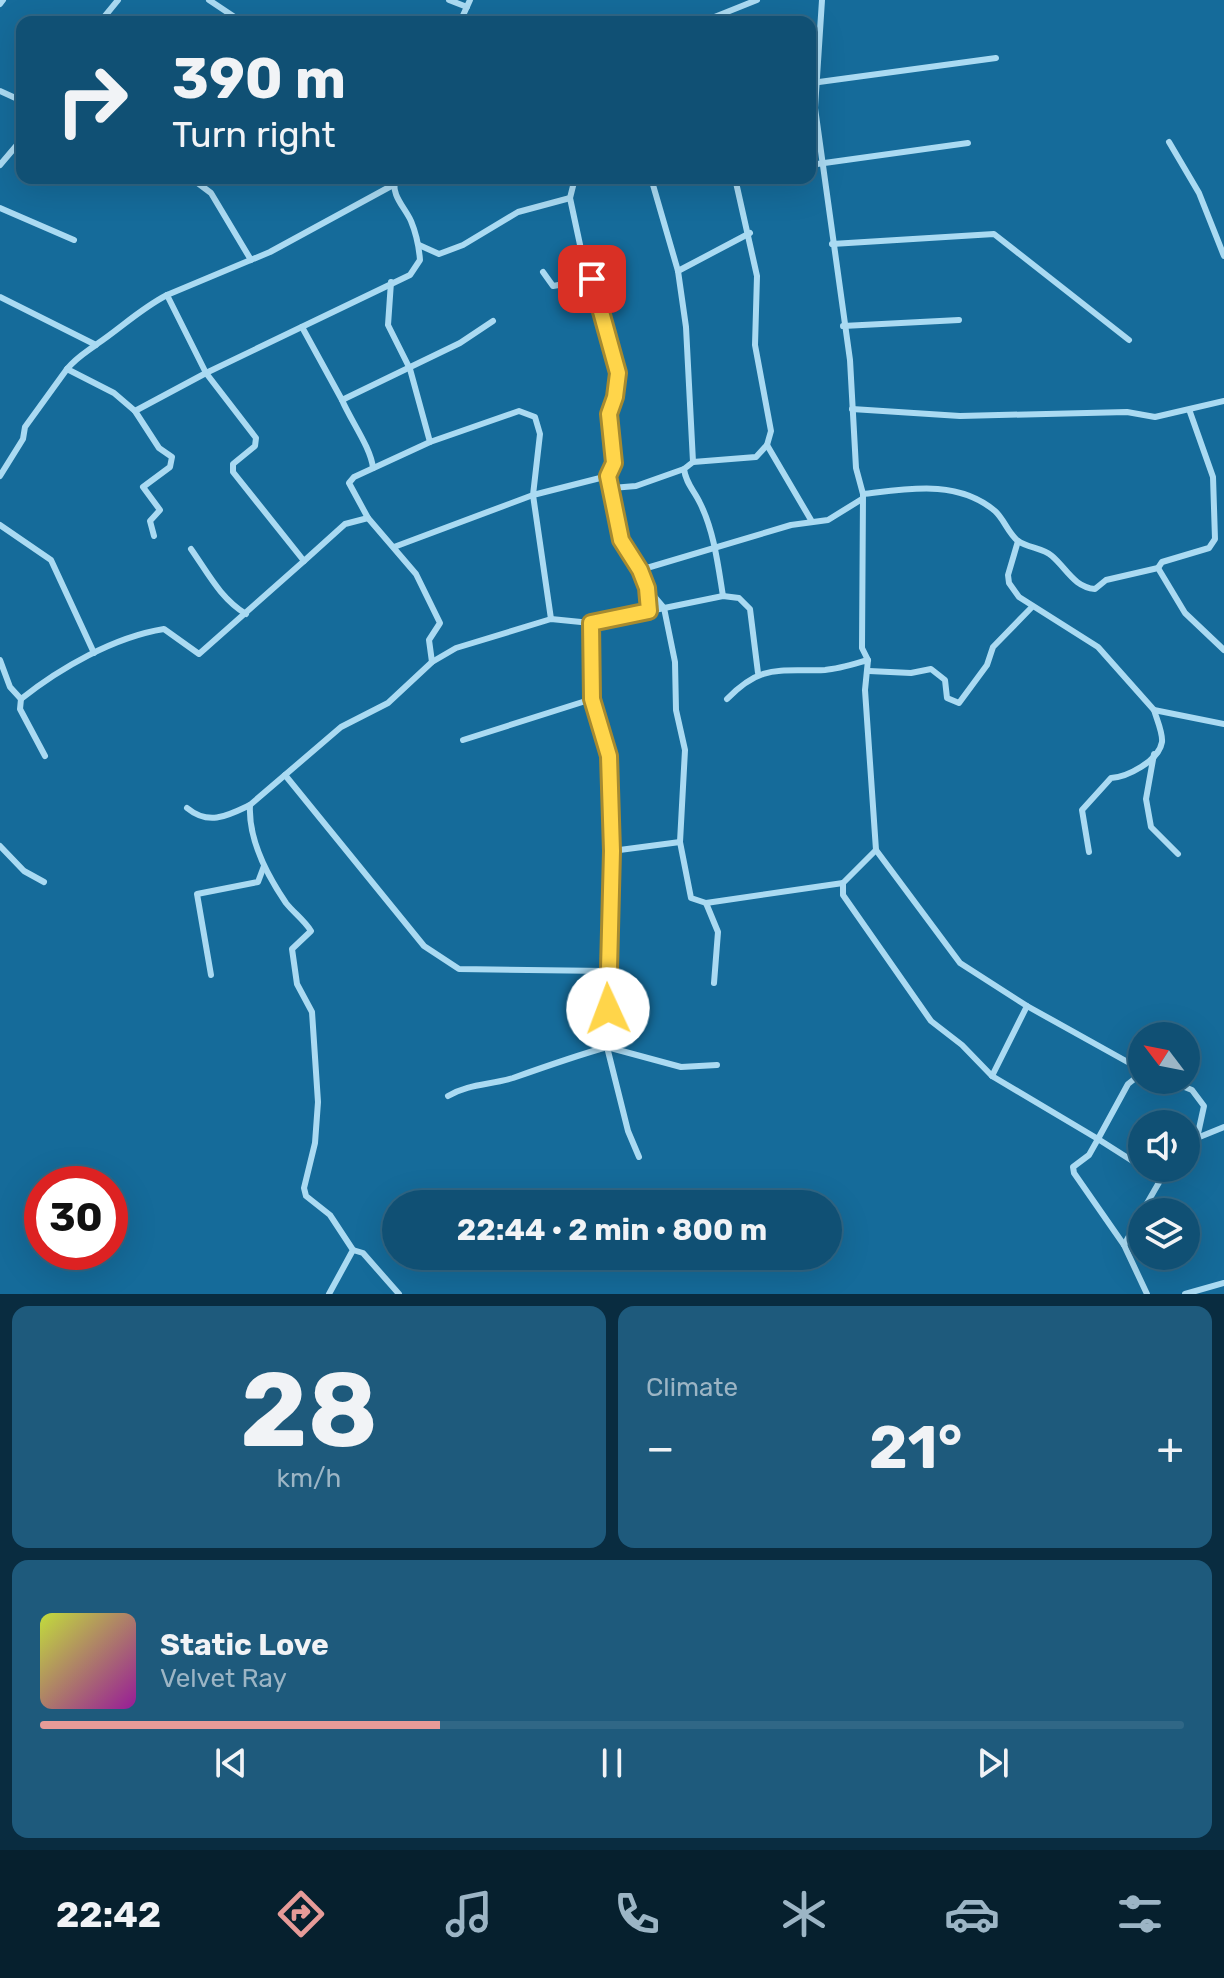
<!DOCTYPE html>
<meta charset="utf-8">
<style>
body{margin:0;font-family:Rubik,sans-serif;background:#1e5a7c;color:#f1f3f6;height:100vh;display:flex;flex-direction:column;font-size:30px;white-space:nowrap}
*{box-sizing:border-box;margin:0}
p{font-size:26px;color:#9cb5c5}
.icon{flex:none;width:44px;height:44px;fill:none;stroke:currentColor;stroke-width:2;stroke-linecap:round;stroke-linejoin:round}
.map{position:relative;height:1294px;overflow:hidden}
.panel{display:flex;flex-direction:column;gap:12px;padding:12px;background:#092c40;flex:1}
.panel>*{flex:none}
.hud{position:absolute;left:16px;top:16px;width:800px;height:168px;border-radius:16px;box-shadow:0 8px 32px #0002,0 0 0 2px #306786;background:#105074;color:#f1f3f6;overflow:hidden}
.needle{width:52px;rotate:302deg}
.buttons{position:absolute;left:1128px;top:1022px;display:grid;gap:16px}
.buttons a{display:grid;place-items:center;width:72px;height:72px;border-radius:50%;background:#105074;box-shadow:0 8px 32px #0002,0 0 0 2px #306786;font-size:40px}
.speed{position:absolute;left:24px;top:1166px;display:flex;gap:16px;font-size:40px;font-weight:700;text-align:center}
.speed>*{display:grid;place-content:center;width:104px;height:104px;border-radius:50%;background:#105074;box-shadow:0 8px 32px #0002,0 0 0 2px #306786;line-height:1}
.speed .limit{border:12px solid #d22;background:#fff;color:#111}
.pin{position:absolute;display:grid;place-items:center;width:68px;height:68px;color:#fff;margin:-34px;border-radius:16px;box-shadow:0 4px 12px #0006}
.me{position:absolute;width:88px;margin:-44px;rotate:358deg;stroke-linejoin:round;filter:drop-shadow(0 0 6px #0008)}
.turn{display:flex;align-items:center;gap:28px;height:168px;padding:0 24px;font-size:36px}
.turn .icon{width:104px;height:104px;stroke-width:2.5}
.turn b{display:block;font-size:56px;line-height:68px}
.big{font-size:60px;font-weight:700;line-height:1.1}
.panel .widget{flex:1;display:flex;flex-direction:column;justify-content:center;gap:12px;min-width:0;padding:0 28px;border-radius:16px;background:#1e5a7c}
.panel .dial{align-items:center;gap:0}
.dial b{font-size:104px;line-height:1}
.song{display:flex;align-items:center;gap:24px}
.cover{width:96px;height:96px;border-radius:12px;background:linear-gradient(135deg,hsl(70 70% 55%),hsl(300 70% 35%))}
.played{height:8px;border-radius:4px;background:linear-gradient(90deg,#e69b98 35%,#306786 35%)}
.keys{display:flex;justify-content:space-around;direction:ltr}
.heat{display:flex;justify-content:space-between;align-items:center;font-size:44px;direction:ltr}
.panel .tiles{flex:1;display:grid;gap:12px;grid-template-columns:1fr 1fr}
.widget:last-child{grid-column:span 2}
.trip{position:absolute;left:382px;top:1190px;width:460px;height:80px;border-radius:40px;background:#105074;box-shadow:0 8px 32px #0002,0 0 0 2px #306786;font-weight:700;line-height:80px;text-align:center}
.menu{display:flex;height:128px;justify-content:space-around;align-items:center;background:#06202e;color:#9cb5c5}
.menu .icon{width:56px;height:56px}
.menu .on{color:#e69b98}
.menu b{font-size:36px;color:#f1f3f6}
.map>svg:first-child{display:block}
</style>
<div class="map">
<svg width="1224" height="1294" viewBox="0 0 1224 1294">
<rect width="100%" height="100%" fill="#156b9a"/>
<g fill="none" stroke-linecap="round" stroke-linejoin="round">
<g stroke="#aadaf2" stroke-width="6">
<path d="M209,0L242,22"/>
<path d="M449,0L467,7"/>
<path d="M822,0L815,108L850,360L856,468L863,494L862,648L868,660"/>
<path d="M0,4L3,0"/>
<path d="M100,22L118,0"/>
<path d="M460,22L470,0"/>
<path d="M702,22L757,0"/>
<path d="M819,82L996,58"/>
<path d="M0,91L22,101"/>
<path d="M1169,142L1199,193L1224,256"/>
<path d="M0,165L22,139"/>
<path d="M810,165L968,143"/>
<path d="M191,178L211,193L251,260"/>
<path d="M575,178L570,198L582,254L618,373L615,397L609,414L614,463L608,476L621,540L640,570"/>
<path d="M651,178L678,271L686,327L693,462L684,469C686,484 694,490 700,503C714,531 718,565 723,596"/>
<path d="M736,181L750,178"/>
<path d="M0,208L74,240"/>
<path d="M832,244L994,234L1129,340"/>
<path d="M419,245L439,254L463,245L518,212L570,198"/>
<path d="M678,271L750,233"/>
<path d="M543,272L553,286L592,279"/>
<path d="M391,282L388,325L410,369L430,442L519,411L535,417L540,434L533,495L394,547"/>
<path d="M167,295C140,309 121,328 97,344C85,353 77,357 67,369L114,393L135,411L206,373L410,275L420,260C419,247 416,233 411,221C404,206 391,196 395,178"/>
<path d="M0,297L96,345"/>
<path d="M843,326L959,320"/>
<path d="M302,327L342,400"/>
<path d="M852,409L960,416L1127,412L1155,417L1224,401"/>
<path d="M135,411L159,448L172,457L170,467L143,487L160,510L150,521L154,536"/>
<path d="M430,442L354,477L349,483L368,518L416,574L440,623L429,640L432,662"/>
<path d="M767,445L811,520"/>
<path d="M693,462L756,457L767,445L771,431L755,345L757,276L735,178"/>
<path d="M373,468C371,448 351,421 342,400L460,343L493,321"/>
<path d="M0,476L23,439L25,427L67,369"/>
<path d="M612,488L636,486L684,469"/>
<path d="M863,494C907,489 957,479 995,511C1004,519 1008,533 1018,541C1028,548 1043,548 1052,556C1067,569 1074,587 1095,589L1106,580L1158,568L1185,613L1224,650"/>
<path d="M368,518L345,524L304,561L233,472V464L255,446L256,438L206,373L167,295L270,252L406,178"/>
<path d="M0,525L51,560L94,653"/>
<path d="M1018,541L1008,575L1009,583L1019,597L1098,647L1154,710L1224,724"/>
<path d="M191,549C208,573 220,598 246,614"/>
<path d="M1158,568L1162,562L1209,548L1215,539L1213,477L1190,412"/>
<path d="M647,588L649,611"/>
<path d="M551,619L533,495L608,476"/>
<path d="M0,660L10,687L21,699"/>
<path d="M869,671L911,673L931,669L945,680L947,698L959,703L987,665L993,647L1032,607"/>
<path d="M592,699L591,623L723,596L739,598L750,609L758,673"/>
<path d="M727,699C762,663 779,672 825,670C839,669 854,664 868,660L865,690L876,850L843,883V895L931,1021L962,1045L992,1076L1098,1139L1089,1155L1073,1167L1074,1173L1124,1245L1147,1294"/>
<path d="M1154,754L1146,799L1151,827L1178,854"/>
<path d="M45,756L20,709L21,699C60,668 114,637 164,629L199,654L304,561"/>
<path d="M285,775L424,946L459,969L607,971"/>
<path d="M187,808C209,826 227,816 250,805"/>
<path d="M0,846L24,871L44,882"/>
<path d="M876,850L960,963L1027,1006L992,1076"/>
<path d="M612,851L680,842"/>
<path d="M1089,852L1082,810L1111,778C1127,777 1159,761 1162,742C1163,733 1157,720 1154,710"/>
<path d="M706,903L691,898L680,842L685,750L676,710L675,662L664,608L647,588L640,570L791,525L828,520L862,499"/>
<path d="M211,975L197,894L258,882L264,866"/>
<path d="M714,983L718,932L706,903L843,883"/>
<path d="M1027,1006L1142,1070"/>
<path d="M1142,1073L1128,1084L1098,1139L1142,1167"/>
<path d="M1167,1080L1192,1090L1204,1106L1197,1138L1186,1151"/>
<path d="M448,1096C468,1084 490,1085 513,1078C544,1067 575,1056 607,1047L612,851L607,786L609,756L592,699L463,740"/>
<path d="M1197,1138L1224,1127"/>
<path d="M639,1157L628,1131L607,1047L681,1067L717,1065"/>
<path d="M1144,1168L1161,1179L1171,1168"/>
<path d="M1142,1212L1161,1179"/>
<path d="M1124,1245L1142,1213"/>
<path d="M353,1250L363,1253L399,1294"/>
<path d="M329,1294L353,1250L330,1215L306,1196L304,1188L315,1143L318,1102L312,1012L297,984L292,949L311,931C304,920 294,913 286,903C267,875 248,840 250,805L341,727L388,703L432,662L456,648L551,619L591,623"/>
<path d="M1185,1294L1224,1283"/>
</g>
</g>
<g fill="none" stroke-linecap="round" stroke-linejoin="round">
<g stroke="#a68a30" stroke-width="20">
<path id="route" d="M592,279L618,373L615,397L609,414L614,463L608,476L621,540L640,570L647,588L649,611L591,623L592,699L609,756L612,851L608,1009"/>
</g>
<use href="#route" stroke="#ffd54a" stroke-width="14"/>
</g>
</svg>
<div class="buttons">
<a><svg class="needle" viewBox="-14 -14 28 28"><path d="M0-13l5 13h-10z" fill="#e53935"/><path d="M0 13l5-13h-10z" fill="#9cb5c5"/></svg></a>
<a><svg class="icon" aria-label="sound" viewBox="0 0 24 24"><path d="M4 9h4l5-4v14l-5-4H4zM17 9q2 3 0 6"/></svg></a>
<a><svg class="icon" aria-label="layers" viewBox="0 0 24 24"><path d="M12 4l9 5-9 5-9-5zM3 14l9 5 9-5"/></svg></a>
</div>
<div class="speed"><div class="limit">30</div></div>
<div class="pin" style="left:592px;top:279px;background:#d93025"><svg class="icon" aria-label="arrive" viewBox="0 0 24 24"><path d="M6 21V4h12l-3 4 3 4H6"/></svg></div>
<svg class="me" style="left:608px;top:1009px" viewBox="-20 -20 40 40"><circle r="19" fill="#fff"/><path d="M0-13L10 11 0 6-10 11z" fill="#ffd54a"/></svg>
<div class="trip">22:44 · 2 min · 800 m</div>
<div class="hud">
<div class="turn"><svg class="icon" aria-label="right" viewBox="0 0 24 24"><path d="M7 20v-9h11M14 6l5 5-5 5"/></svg><div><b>390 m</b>Turn right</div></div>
</div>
</div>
<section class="panel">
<div class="tiles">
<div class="widget dial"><b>28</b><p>km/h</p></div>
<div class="widget"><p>Climate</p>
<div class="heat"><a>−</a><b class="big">21°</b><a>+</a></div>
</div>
<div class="widget">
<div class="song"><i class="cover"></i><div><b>Static Love</b><p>Velvet Ray</p></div></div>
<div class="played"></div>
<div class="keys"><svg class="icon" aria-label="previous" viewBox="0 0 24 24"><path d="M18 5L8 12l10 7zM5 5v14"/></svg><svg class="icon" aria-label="pause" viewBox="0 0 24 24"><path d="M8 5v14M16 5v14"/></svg><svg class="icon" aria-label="next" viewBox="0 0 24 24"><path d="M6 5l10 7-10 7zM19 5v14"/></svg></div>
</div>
</div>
</section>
<nav class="menu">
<b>22:42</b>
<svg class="icon on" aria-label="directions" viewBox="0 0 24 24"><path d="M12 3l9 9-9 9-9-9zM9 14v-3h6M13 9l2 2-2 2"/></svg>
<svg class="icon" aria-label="music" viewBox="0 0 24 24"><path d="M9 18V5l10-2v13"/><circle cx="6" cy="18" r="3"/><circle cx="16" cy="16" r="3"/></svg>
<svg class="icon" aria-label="phone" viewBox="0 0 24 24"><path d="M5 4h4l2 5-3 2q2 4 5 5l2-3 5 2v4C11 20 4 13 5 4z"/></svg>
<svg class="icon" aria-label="climate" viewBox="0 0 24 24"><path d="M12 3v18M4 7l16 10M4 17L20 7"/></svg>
<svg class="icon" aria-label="car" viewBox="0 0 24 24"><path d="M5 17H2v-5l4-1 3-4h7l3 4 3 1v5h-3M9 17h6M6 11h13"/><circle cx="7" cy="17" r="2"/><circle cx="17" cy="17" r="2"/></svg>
<svg class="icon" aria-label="filters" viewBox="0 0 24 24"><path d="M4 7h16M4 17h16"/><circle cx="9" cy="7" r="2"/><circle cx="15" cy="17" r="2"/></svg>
</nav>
